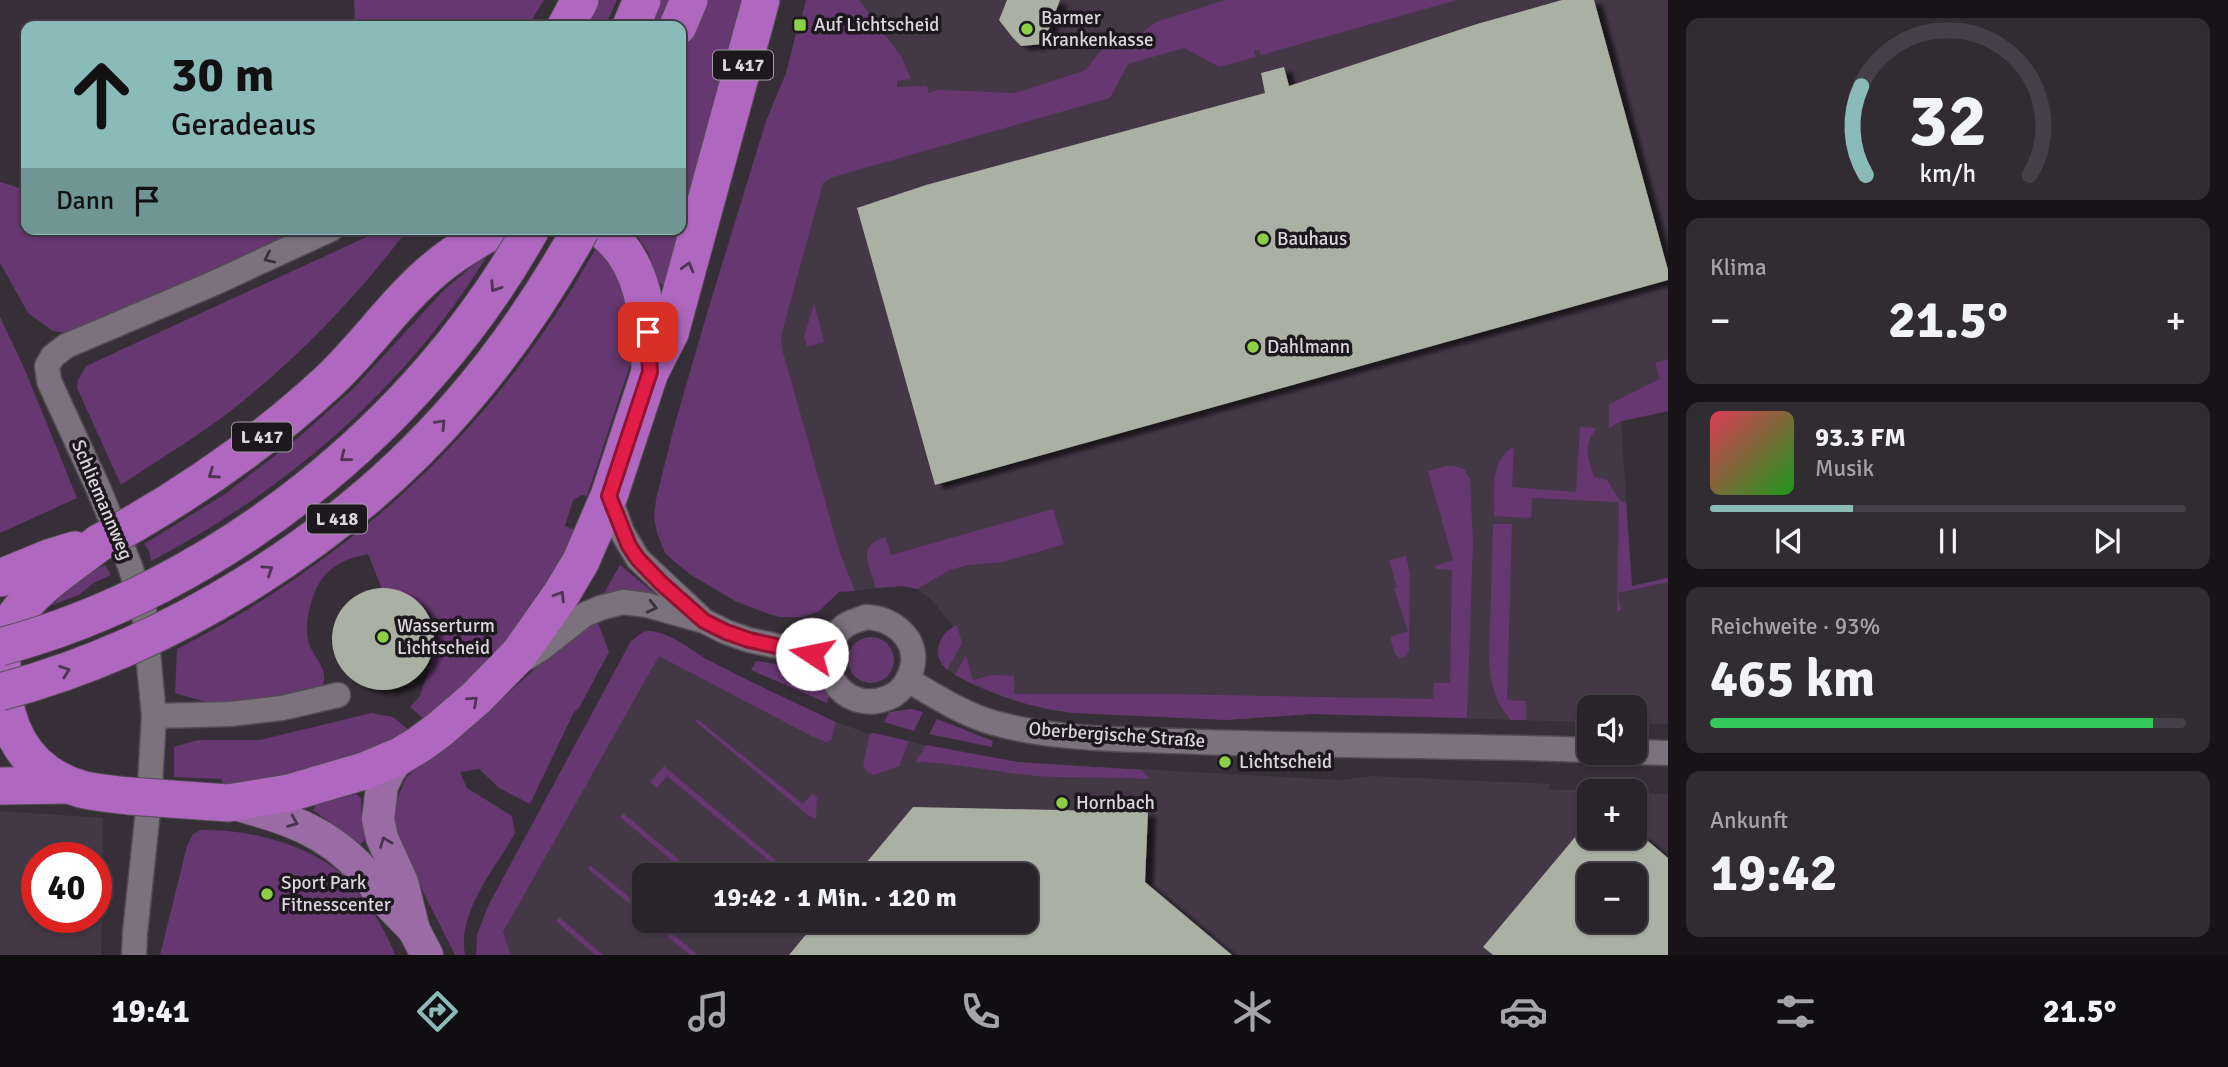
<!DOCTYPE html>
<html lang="de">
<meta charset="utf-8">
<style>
body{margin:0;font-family:Signika,sans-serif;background:#312b32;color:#f1f3f6;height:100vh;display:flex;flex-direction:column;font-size:26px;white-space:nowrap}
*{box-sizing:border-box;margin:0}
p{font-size:23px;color:#a5a4a8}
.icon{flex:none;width:38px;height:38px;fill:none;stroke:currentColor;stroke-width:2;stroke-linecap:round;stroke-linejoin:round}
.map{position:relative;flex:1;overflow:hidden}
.drawer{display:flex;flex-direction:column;gap:18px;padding:18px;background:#171317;width:560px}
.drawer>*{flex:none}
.banner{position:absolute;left:21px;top:21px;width:665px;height:214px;border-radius:14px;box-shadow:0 2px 5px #0004,0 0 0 2px #454047;background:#8bbbb9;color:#111;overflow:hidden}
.fabs{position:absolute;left:1577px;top:695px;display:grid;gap:14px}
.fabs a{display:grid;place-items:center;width:70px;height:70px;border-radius:14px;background:#29232a;box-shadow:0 2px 5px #0004,0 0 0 2px #454047;font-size:35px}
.speed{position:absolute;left:21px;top:842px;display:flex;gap:14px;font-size:35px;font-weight:700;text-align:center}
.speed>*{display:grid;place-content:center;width:91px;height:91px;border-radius:50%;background:#29232a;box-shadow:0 2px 5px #0004,0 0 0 2px #454047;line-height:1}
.speed .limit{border:10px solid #d22;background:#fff;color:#111}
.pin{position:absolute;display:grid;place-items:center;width:60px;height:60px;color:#fff;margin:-30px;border-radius:14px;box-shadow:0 4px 10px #0006}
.me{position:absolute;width:77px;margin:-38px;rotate:281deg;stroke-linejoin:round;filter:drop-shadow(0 0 5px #0008)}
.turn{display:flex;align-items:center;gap:24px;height:147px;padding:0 35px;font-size:32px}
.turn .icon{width:91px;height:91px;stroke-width:2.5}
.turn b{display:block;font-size:49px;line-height:60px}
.then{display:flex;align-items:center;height:66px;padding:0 35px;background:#0003;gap:14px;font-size:26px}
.big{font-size:52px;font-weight:700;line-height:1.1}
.drawer .widget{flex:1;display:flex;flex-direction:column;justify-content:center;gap:10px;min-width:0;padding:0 24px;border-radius:14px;background:#312b32}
.drawer .dial{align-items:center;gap:0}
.dial svg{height:182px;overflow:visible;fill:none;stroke:#454047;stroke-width:7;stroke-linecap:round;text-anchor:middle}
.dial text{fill:#f1f3f6;stroke:none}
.song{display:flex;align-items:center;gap:21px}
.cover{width:84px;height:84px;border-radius:10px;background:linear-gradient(135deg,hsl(350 70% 55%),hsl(120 70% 35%))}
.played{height:7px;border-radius:4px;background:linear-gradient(90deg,#8bbbb9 30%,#454047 30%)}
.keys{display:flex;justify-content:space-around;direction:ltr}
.heat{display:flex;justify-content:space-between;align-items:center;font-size:38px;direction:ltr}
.charge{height:10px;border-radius:5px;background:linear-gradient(90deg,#34c759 93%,#454047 0)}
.trip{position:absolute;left:632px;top:863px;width:406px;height:70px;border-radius:14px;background:#29232a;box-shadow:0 2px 5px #0004,0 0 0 2px #454047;font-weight:700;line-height:70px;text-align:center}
.tabs{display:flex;height:112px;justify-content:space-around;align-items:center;background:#100e11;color:#a5a4a8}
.tabs .icon{width:49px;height:49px}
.tabs .selected{color:#8bbbb9}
.tabs b{font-size:32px;color:#f1f3f6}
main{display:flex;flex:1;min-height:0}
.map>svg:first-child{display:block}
</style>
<main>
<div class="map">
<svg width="1668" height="955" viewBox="0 0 1668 955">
<defs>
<filter id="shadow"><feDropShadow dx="8" dy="4.5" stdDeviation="2" flood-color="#0009"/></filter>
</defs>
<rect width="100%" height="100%" fill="#372f38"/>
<g fill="#443846" fill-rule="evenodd">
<path d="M817,0H1668V411L1621,422L1632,586L1668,578V724H1635L1634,707H1589V722L1311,714L1226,720L1050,710L1015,701L975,686L955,675L941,664L937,655L940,642L953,626L930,598L917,589L902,586L839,592L819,611L803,617L792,618L766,613L735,601L742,579Z"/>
<path d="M659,655L811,736L832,739L836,722L869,734L873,733L909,741L942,750L1003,761L1041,764L1341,780L1372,776L1549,784V789L1593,791H1589V836H1634L1635,793L1668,794V955H496L503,932L518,904ZM644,875H1026V920H644ZM1589,875H1634V920H1589Z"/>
<path d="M0,811L103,818L101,955H0ZM37,858H96V917H37Z"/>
</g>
<g fill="#663770">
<path d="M354,0H544L528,26H355Z"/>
<path d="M596,0H617L605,26H582Z"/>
<path d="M659,0H672L661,26H647Z"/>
<path d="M704,0H745L666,285H662L659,282L648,252L632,229H681V55Z"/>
<path d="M806,0H859L901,56L911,79L897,81V87L926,86L928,88V93L938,90L1015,93L1086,70L1113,34L1133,36L1143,32L1156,22L1225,0H1457L1261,55L1259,50L1254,51L1256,57L1219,67L1184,48L1128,64L1110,98L833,177L823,183L781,336L782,349L839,550L855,591L839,592L819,611L803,617H780L766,613L735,601L691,575L675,562L665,553L657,533L654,518L656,499L674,427L708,310L766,121L786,73L796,34H802L807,17L802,15Z"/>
<path d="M0,182L20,188L26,202V229H43L52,235L64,229H305L72,334L53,331L28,313L0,263Z"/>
<path d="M384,229H408C356,298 296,360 228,413C194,439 156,461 121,485L77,388L78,380L86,366Z"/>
<path d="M596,248L613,270L623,292L631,320L632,359L587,496L582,495L573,500L565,526L577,531L569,552L508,646L425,720L410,707L420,696L433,657L414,626L389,607L368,554C332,561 317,576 309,611C307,621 306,634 309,644C315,659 332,673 320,689L246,705L206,702L175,693L177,649C357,556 497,426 596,248Z"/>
<path d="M490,251C410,384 288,490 151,561L149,550L144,544L225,494L299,437L354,388L443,291Z"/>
<path d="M814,303L824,342L807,347L804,337Z"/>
<path d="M0,317L25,370L77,498L0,533Z"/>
<path d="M1668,359V411L1621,421L1609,428V404L1660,379L1655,363Z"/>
<path d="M1580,427L1596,428C1583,448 1587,455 1594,477L1607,480L1620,501L1626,503L1632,586L1668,578V582L1618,593L1621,610L1617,611L1619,502L1532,498L1531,518L1494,516C1494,494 1490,458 1514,447L1512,487L1576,492Z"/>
<path d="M1447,466H1454L1464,469L1470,479L1473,541L1467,718L1311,714L1226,720L1072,713C1030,707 992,695 955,675L966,655L973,680L991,675L1014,676V694H1163L1433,699L1434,683H1450L1452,570L1436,569L1435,566L1453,560L1428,471Z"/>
<path d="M1053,509L1064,544L1003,562L967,565L950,570L917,589L902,586L876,588C870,566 855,546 885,537L891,555Z"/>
<path d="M1493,524H1512L1507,700L1526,701V720H1511C1495,703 1492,685 1489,663Z"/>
<path d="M1406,556L1410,573L1409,650L1406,656L1400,658L1395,654L1390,637L1408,631L1394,588L1397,587L1389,560Z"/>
<path d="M105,565L111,575L92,584L79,595L52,605L73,586L84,579L83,577Z"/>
<path d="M620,565L654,593V595H603Z"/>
<path d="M597,620L609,652L579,708L574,712L530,804L499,788L479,769L460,772L467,788L512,816L515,833C495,869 457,912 465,955H455L399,844L394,816L398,797L406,778L417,767L486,713L566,641Z"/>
<path d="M957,625L962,643L947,670C931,655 938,633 957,625Z"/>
<path d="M649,631C672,633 689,649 708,660C750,682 793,702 836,722L832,739L826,742L811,736L659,656L503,932L511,955H476L477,935L488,906L631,641L643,632Z"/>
<circle cx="871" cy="660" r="23"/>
<path d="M756,661C789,666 808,666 829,696L827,703L751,670Z"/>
<path d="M911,709L923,712L914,731L884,722L889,712Z"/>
<path d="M371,713L393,717L409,730L356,760L244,785L222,784V779L174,777V747L198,740H260Z"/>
<path d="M697,719L803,804L812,794L817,797L816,819L809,816L695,721Z"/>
<path d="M937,719L993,741L992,747L929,734Z"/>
<path d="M873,733L909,741L899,766L874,775L866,771L863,764L870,734Z"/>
<path d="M926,745L1018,762L1142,770L1149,779C1118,777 1086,778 1057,777C1010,776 964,763 916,762Z"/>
<path d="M664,766L793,875H786L667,776L657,788L650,782Z"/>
<path d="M356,794L361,798L362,823L367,839L360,844L313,810L316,805Z"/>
<path d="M623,813L697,875H689L620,817Z"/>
<path d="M201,830C251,829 308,844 347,878C364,893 387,933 395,955H160L187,846L193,834Z"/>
<path d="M590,865L644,909V916L588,869Z"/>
<path d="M559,917L603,955H595L556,921Z"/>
<path d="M649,921H657L698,955H690Z"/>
</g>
<g fill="#aab1a4" fill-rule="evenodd" filter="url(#shadow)">
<path d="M1007,0H1060L1043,44L1021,46L1013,38L999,20Z"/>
<path d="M1562,0H1594L1668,270V280L935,485L857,208L926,185L1265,93L1261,73L1284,67L1289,86L1477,24Z"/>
<circle cx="383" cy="639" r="51"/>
<path d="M913,807L1148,812L1145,882L1232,955H789L818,920H1026V875H856Z"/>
<path d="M1576,836H1642L1668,858V955H1493L1483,947ZM1589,875H1634V920H1589Z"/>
</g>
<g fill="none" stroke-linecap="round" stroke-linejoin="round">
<g stroke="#534c54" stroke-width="27">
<g id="minor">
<path d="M609,496L622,532L638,559L699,616"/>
<path d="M866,617C891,618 916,636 913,663C911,677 903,691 890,697C841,719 803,656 846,625C852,621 859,620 866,617Z"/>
<path d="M526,658L542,648L584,615L600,608L623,602L647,605L704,621L726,632L749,640L827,657"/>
<path d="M908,680C935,696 963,714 994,723C1061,741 1131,739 1200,742C1330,746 1459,745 1589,750"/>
<path d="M154,716L230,714L282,708L338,695"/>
<path d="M1634,752L1668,753"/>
<path d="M134,955L135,933L149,801L154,716L144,611L130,566L99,490L49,381L47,366L53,356L66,346L212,284L331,229"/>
</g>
</g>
<g stroke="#534c54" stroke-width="34">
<g id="major">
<path d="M400,756L389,771L382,786L378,819L382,838L402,882L414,930L427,955"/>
<path d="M231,803C285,818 325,829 364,872C372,880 376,890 384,898C393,909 404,919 414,930"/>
</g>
</g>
<g stroke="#534c54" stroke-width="39">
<g id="highway">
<path d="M566,26L580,0"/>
<path d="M631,26L642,0"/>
<path d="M678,26L689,0"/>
<path d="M601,229C646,262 648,317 650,368"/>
<path d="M135,523C205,482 271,435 330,380C368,344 399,297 441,264C457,251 477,240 495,229"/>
<path d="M99,543C70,566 35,587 14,618C3,635 1,659 2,680C5,732 28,774 81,789C96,793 113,794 129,796"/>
<path d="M0,578L49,558L75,550"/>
<path d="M0,786L68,785"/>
<path d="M171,799L228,803L289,793L364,771L400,756L420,744L439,730L476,698L519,654L562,593L581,561L609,496L650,372L670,333L761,0"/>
</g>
</g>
<use href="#minor" stroke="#7b727d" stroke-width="24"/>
<use href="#major" stroke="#9b6ba5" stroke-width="32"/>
<use href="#highway" stroke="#b067bf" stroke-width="37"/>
<g stroke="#534c54" stroke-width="39" stroke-linecap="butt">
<g id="highway-bridge">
<path d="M99,543L135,523"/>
<path d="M0,647C218,589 422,425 531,229"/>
<path d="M0,692C172,646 344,539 461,403C507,350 547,290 581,229"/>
<path d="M129,796L171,799"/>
</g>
</g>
<use href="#highway-bridge" stroke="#b067bf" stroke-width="37"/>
</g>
<defs><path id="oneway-chevron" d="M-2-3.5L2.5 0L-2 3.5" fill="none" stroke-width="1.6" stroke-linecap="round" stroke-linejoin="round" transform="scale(1.75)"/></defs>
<g stroke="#38333a">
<use href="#oneway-chevron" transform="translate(269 258) rotate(155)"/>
<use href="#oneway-chevron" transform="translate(652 607) rotate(14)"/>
</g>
<g stroke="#503456">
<use href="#oneway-chevron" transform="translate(688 267) rotate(-74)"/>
<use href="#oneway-chevron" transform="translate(495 287) rotate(123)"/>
<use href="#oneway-chevron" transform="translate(441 424) rotate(-46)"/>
<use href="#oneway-chevron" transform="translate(345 457) rotate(141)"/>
<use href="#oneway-chevron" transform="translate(213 474) rotate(145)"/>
<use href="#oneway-chevron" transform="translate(268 570) rotate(-34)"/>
<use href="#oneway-chevron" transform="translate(560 596) rotate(-58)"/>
<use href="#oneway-chevron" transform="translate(65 671) rotate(-20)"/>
<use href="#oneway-chevron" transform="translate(473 701) rotate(-42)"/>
</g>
<g stroke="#48354d">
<use href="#oneway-chevron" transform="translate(293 822) rotate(22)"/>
<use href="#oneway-chevron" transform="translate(385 842) rotate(-111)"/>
</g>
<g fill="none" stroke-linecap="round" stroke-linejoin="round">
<g stroke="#92132f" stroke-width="18">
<path id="route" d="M648,332L650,372L609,496L629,546L638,559L661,583L704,621L726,632L749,640L812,654"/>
</g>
<use href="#route" stroke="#e11d48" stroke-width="12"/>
</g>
<g fill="#8cce45" stroke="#1c181d" stroke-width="2.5">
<rect x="793" y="18" width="14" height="14" rx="3.5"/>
<circle cx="1027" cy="29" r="7"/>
<circle cx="1263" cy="239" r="7"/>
<circle cx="1253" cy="347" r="7"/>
<circle cx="383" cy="637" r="7"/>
<circle cx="1225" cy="762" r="7"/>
<circle cx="1062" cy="803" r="7"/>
<circle cx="267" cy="894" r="7"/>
</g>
<g text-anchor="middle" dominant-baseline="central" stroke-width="7" stroke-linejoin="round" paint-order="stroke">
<g fill="#1c181d" stroke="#a29da3" stroke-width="2">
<rect x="713" y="50.5" width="60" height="29" rx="5"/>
<rect x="232" y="422.5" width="60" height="29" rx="5"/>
<rect x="307" y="504.5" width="60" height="29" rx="5"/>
</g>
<g font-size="18" font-weight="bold" fill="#dbd6dc">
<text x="743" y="65">L 417</text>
<text x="262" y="437">L 417</text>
<text x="337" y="519">L 418</text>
</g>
<g font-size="19" fill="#dbd6dc" stroke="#1c181d" text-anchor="start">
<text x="1041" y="18">Barmer<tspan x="1041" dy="22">Krankenkasse</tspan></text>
<text x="814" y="25">Auf Lichtscheid</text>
<text x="1277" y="239">Bauhaus</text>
<text x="1267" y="347">Dahlmann</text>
<text x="397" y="626">Wasserturm<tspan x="397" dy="22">Lichtscheid</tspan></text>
<text x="1239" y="762">Lichtscheid</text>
<text x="1076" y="803">Hornbach</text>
<text x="281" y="883">Sport Park<tspan x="281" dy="22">Fitnesscenter</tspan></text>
</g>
<g font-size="19" fill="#dbd6dc" stroke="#1c181d">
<text transform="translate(102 500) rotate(67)">Schliemannweg</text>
<text transform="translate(1117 735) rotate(4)">Oberbergische Straße</text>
</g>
</g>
</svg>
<div class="fabs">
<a><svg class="icon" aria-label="sound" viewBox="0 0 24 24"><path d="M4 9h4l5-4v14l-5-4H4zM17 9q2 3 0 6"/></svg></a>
<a>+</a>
<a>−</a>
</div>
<div class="speed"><div class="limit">40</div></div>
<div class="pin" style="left:648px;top:332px;background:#d93025"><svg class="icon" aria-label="arrive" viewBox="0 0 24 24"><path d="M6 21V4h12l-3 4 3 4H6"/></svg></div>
<svg class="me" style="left:812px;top:654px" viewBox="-20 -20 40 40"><circle r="19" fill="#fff"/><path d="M0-13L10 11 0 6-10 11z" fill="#e11d48"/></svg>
<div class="trip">19:42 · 1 Min. · 120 m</div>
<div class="banner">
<div class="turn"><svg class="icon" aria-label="ahead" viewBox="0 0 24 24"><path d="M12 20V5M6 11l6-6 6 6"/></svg><div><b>30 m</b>Geradeaus</div></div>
<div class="then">Dann<svg class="icon" aria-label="arrive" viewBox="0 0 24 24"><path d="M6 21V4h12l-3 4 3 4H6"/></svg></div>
</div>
</div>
<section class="drawer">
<div class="widget dial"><svg viewBox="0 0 100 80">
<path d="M14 69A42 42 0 1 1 86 69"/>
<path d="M14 69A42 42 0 0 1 12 30" stroke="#8bbbb9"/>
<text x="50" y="56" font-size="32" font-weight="700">32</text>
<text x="50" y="72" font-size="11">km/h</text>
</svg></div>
<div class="widget"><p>Klima</p>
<div class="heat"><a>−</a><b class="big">21.5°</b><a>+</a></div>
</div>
<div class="widget">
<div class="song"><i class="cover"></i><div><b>93.3 FM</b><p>Musik</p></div></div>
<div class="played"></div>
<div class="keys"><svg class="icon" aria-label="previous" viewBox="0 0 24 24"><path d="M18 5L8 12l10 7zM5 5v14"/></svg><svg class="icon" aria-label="pause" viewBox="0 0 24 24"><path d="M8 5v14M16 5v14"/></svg><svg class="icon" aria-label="next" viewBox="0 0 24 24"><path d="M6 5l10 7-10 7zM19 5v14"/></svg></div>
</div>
<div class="widget"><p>Reichweite · 93%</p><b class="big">465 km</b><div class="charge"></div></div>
<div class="widget"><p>Ankunft</p><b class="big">19:42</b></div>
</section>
</main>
<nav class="tabs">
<b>19:41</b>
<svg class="icon selected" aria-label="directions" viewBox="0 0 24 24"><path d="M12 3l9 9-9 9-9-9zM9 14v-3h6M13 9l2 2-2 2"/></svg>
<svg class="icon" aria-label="music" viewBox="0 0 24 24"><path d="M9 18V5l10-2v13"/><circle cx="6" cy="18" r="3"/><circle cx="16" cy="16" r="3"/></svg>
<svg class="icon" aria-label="phone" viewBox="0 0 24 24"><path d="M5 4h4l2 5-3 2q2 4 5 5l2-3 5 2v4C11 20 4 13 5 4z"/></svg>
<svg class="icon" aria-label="climate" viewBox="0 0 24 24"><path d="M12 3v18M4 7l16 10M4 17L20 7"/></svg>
<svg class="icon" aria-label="car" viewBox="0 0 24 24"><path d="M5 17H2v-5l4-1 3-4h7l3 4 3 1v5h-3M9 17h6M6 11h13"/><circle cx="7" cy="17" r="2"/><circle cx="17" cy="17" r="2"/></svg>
<svg class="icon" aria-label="filters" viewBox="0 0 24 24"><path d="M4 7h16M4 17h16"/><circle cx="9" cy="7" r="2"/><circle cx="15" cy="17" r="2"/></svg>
<b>21.5°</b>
</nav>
